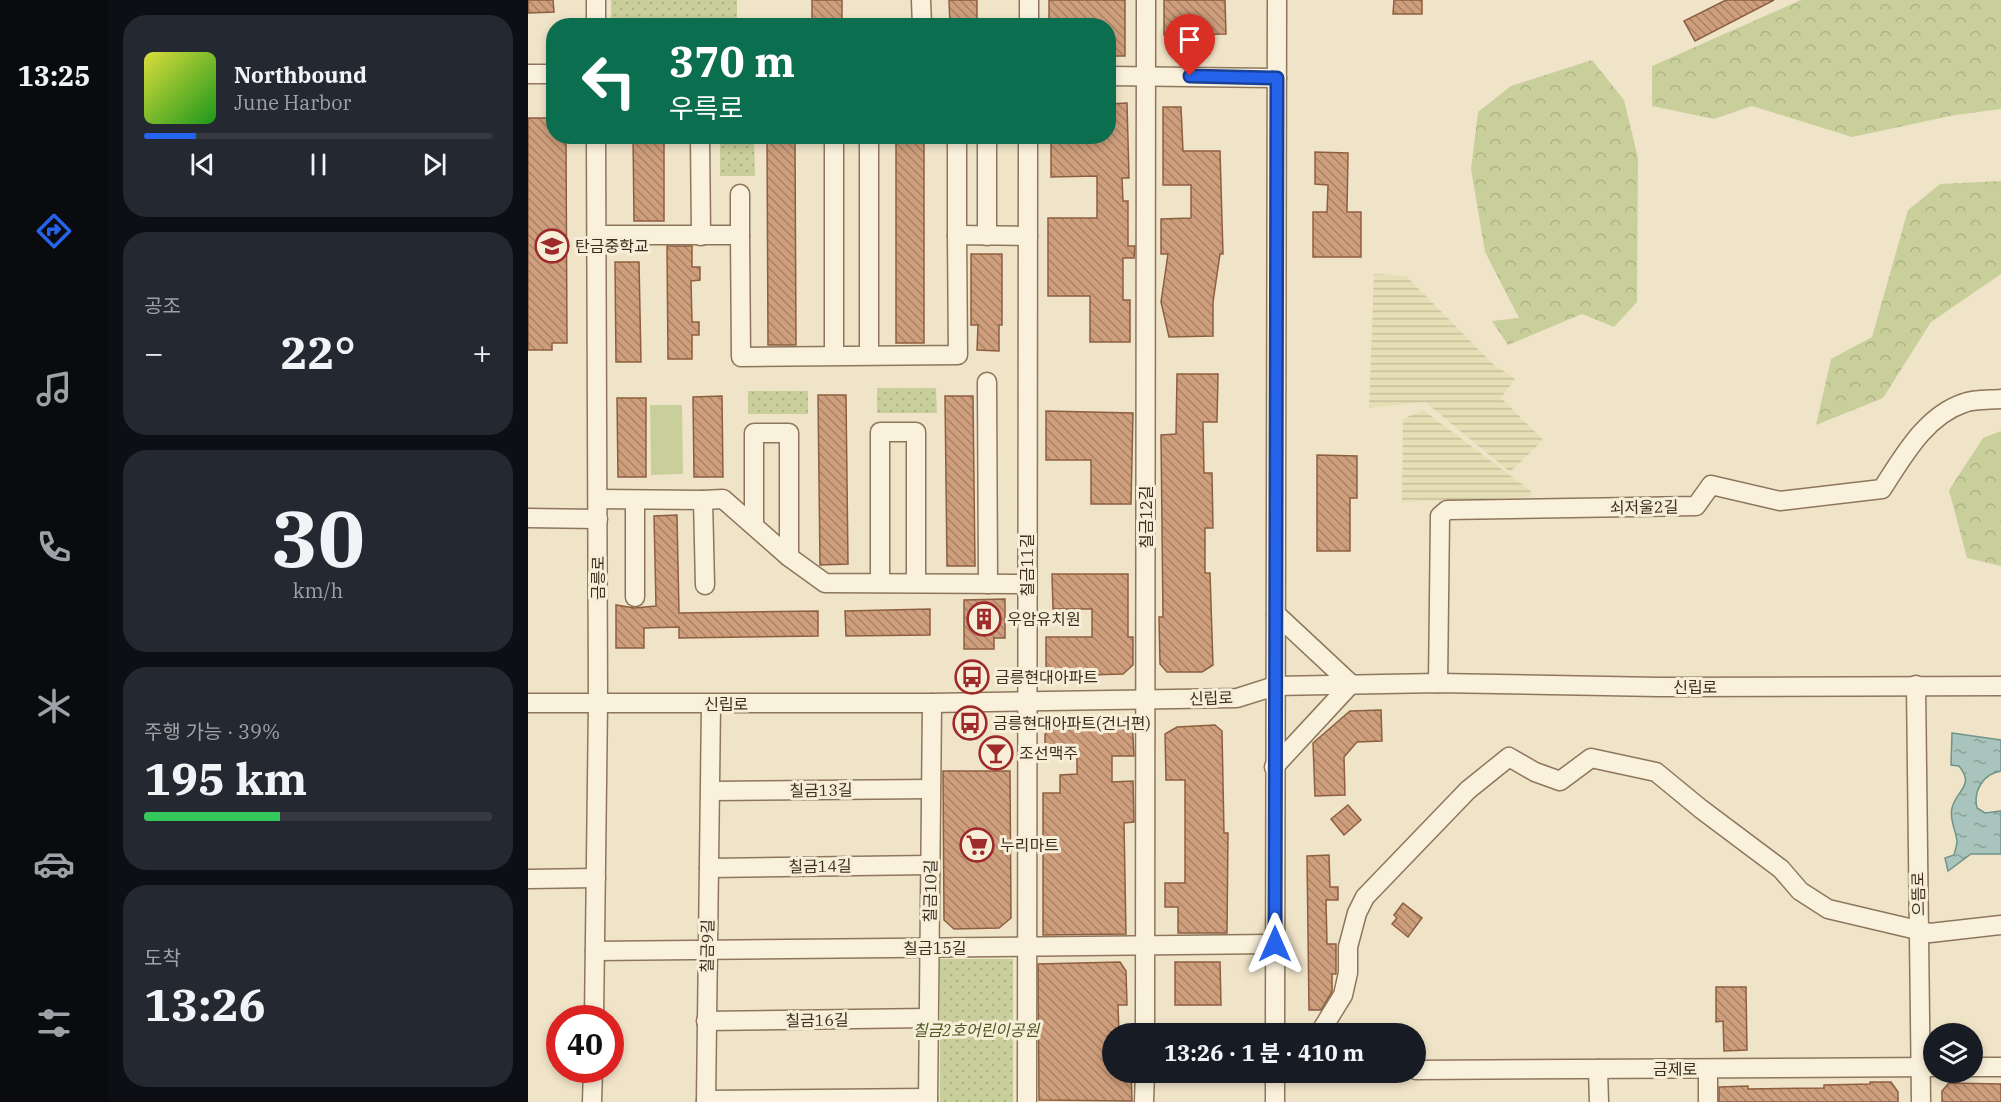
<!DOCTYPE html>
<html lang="ko">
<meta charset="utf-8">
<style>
body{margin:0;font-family:"IBM Plex Serif","Noto Sans KR",serif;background:#242831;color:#f1f3f6;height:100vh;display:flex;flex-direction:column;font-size:22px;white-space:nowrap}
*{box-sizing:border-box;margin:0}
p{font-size:20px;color:#9ea1a6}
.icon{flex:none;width:33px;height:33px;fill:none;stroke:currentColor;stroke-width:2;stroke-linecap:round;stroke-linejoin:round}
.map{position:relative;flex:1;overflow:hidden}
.side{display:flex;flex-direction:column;gap:15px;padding:15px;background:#0d0f14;width:420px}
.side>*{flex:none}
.banner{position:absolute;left:18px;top:18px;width:570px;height:126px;border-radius:24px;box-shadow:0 3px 9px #0003;background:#0b6e4f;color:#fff;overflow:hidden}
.buttons{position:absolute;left:1395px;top:1023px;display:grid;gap:12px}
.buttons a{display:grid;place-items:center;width:60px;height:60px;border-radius:50%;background:#171b24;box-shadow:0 3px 9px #0003;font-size:30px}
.speed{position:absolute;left:18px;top:1005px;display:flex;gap:12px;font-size:30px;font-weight:700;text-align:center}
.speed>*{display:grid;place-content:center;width:78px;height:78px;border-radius:50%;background:#171b24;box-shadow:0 3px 9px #0003;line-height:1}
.speed .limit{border:9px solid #d22;background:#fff;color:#111}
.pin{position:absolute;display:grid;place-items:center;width:51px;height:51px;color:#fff;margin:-62px -26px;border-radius:50% 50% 50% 0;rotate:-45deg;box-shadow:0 0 6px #0007}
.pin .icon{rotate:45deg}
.me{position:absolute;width:66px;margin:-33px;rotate:0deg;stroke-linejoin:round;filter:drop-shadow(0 0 4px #0008)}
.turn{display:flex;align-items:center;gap:21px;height:126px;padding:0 24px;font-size:27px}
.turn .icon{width:78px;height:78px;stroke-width:2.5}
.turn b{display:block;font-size:42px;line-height:51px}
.big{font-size:45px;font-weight:700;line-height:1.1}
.side .widget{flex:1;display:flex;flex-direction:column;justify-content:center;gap:9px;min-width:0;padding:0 21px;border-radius:24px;background:#242831}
.side .dial{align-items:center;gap:0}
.dial b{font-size:78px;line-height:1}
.song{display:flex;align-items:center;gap:18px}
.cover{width:72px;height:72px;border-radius:9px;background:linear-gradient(135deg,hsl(60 70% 55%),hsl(120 70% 35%))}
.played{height:6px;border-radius:3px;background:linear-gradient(90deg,#2563eb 15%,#363941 15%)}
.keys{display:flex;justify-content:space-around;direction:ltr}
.heat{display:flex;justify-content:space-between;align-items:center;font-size:33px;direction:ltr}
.charge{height:9px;border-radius:4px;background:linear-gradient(90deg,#34c759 39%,#363941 0)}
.trip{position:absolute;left:574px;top:1023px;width:324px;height:60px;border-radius:30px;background:#171b24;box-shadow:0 3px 9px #0003;font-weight:700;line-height:60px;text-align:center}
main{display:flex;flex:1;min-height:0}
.dock{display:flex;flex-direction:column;width:108px;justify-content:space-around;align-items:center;background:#090b0e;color:#9ea1a6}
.dock .icon{width:42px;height:42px}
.dock .on{color:#2563eb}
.dock b{font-size:27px;color:#f1f3f6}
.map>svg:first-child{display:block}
</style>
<main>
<nav class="dock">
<b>13:25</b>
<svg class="icon on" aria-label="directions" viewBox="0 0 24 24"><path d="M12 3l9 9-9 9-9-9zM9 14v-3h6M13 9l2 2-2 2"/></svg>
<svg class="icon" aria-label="music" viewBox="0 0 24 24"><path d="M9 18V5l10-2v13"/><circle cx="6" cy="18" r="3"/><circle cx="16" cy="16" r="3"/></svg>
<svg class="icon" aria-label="phone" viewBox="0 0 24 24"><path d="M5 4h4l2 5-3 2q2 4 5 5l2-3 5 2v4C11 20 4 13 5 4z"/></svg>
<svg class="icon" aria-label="climate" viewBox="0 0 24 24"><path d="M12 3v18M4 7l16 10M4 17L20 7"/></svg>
<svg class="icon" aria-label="car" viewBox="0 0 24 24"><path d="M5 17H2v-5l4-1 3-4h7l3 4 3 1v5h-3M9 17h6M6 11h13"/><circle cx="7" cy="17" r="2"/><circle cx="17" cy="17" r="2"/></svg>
<svg class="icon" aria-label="filters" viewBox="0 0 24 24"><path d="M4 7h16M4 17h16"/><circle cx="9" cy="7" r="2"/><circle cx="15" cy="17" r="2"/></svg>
</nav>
<section class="side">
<div class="widget">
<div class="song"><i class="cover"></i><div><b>Northbound</b><p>June Harbor</p></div></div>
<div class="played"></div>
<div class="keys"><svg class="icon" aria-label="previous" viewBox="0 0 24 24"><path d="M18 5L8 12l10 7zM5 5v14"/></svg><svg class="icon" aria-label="pause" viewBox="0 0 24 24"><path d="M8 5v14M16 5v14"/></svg><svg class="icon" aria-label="next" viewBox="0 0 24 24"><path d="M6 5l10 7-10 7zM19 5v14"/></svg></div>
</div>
<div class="widget"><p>공조</p>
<div class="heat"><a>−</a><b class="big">22°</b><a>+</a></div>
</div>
<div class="widget dial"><b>30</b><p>km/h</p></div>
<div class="widget"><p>주행 가능 · 39%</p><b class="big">195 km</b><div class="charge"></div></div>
<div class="widget"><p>도착</p><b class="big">13:26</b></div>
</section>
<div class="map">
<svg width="1473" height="1102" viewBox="0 0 1473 1102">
<defs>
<pattern id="farmland-rules" width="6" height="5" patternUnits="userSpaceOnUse" patternTransform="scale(1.5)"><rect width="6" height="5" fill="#e6deb5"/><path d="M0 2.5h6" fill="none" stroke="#c6bf9b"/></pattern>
<pattern id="forest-crowns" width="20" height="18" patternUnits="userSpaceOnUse" patternTransform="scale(1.5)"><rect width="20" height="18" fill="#c9cf9b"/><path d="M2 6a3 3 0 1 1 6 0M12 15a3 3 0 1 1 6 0" fill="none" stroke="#aeb285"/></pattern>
<pattern id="park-dots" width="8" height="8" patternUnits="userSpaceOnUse" patternTransform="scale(1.5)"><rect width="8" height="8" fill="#c9cf9b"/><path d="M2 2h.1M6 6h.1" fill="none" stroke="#aeb285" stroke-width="1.8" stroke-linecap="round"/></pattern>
<pattern id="water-ripples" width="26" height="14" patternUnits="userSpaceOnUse" patternTransform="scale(1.5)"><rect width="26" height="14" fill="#a9c4bc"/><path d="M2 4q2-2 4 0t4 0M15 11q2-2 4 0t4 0" fill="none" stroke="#8ba098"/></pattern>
<pattern id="building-back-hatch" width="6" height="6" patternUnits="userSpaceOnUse" patternTransform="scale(1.5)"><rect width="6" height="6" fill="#cf9f7d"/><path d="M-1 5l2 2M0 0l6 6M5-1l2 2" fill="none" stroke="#a98266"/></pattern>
</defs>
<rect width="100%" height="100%" fill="#f0e4c8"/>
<g fill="url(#farmland-rules)">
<path d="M846,274L878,276L965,364L987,379L973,398L1015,440L982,472L897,402L841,408Z"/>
<path d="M895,410L1003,491V497L874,502L875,419Z"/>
</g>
<path fill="#c9cf9b" d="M122,405H154L155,474L123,475Z"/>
<g fill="url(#forest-crowns)">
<path d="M1273,0H1473V109L1427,115L1324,137L1224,106L1186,119L1124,106V66Z"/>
<path d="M1064,60L1096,100L1110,158L1109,302L1086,327L1054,314L980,345L964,321L991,318L957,252L943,169L950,112L983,86Z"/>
<path d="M1473,181V274L1403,322L1355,398L1288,425L1303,359L1344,337L1380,210L1412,184Z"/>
<path d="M1473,431V566L1439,558L1421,490L1455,438Z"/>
</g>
<g fill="url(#park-dots)">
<rect x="83" y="0" width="126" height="25"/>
<path d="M192,137H226L227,176H192Z"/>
<path d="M349,388H408L409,413H349Z"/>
<rect x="220" y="391" width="60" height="23"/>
<rect x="412" y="959" width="73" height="143"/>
</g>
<path fill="url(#water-ripples)" stroke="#6f938a" stroke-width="1.5" d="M1424,733L1473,740V771C1455,774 1445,791 1449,808L1457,813L1473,811V854H1443L1420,871L1417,858L1426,855C1427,851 1429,845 1429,841C1428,830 1421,820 1424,808C1429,789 1447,786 1431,766L1423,765Z"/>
<g fill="url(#building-back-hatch)" stroke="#8d5f41" stroke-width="1.5">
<path d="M0,0H25L26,12L0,13Z"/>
<rect x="284" y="0" width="30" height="26"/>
<path d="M421,0H449V26H422Z"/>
<path d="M521,0H597V56H580V26H521Z"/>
<path d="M636,0H697L698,34L636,35Z"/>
<path d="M866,0H894V14H865Z"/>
<path d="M1198,0H1246L1167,41L1156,21Z"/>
<path d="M599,103L601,178H594L595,201H600V246H607L606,258H595V300H602V342H562V296H520V218H569V176L523,177V136H580V104Z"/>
<path d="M635,107H653L655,151H692L695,254H692L685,302V336L641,337L633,302L640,254H633V219L663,218V185H635Z"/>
<path d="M0,118H26V136H38L39,343H24V350H0Z"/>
<path d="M105,136H136V221H106Z"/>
<path d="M239,136H267L268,345H240Z"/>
<rect x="368" y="136" width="28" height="207"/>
<path d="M787,152L820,153L819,212H833V257H785V212H799L800,185L787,184Z"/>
<path d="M139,246H164V267H172V280L163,281L164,322H171V335H164V359H140Z"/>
<path d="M443,254H474V325H471V351L449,350L450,325H443Z"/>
<path d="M87,262H111L113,362H88Z"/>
<path d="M649,374H690L689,422H675L676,473H684L685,528H677V573H682L685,665L674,672H639L632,664L631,617H635L633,435L648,434Z"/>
<path d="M290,395H318L320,564L292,565Z"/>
<path d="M194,396L195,477H166L165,397Z"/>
<path d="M417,396H445L447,566H419Z"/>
<path d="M89,398H118V477H90Z"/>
<path d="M518,411L605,413L603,504H563V460H518Z"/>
<path d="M789,455L829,456V498H822V551H789Z"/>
<path d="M149,515L151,613L290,611V636L151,638V627L116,628V648H88V605L106,608L128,606L126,516Z"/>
<path d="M524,574H600V637H605V665L595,674L527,676L518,666V637H564V609H525Z"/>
<path d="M477,599V638H466V649H436V600Z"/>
<path d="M402,609V635L318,636L317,611Z"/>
<path d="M853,710L854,741L829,742L816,757L817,795L787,796L785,743L822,711Z"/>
<path d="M604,719L606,756H584V782L605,781L606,822L596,823L598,934L515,935V793H532V775L549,774V748H517V734L531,720Z"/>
<path d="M687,725L694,731L696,833H700L699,933H650V907H637V883H657V780H638L637,734L649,727Z"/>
<path d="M415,771H482L483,918L471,928L426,929L416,920Z"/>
<path d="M820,805L833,820L816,835L803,819Z"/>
<path d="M801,855L802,887H810V900H798L799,944H808V974H804V992L793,1010H781L779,856Z"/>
<path d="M875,903L894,918L880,937L864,924L869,918L866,915Z"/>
<path d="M592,962L598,971L599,1005H590L591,1034H585V1072H603L604,1101L511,1100L510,964Z"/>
<path d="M647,962H692L693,1005H647Z"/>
<path d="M1188,987H1218L1219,1050L1196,1051L1195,1021L1188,1022Z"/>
<path d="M1342,1082H1363L1370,1092V1102H1191V1087L1220,1086V1089L1296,1088V1085L1342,1084Z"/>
<path d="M1421,1083L1473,1084V1102H1414V1091Z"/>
</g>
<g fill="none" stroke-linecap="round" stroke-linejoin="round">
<g stroke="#8d765c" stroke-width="21">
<g id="minor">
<path d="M68,0V26"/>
<path d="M393,0L394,26"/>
<path d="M501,26V0"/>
<path d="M0,74H26"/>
<path d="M580,76L749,78"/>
<path d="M172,136L173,236"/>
<path d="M341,136V355"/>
<path d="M459,136V236"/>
<path d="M212,194V235"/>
<path d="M69,235H212L213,357L430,355L429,235L500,236"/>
<path d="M429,235V136"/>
<path d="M306,355V136"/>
<path d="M459,382L460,584"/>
<path d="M70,499L175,500L177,585"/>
<path d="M175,500L195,499L261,557L297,583L499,584"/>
<path d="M0,518L70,519"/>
<path d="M226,525V433H261V557"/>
<path d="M352,583V432H388V583"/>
<path d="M107,597V501"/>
<path d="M748,614L823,684"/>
<path d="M910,683L912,516L919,510L1168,506L1183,485L1252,501L1354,489C1375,457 1397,416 1436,403C1447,399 1461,400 1473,399"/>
<path d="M1388,685L1393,1102"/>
<path d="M0,703H404L709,698L747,686L910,683L1131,687L1473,686"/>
<path d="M746,767L823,684"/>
<path d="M184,791L403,789"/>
<path d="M181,868L402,865"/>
<path d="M0,879L68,878"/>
<path d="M67,951L747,944"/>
<path d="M66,1018L70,703L68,136"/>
<path d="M178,1021L400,1018"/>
<path d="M617,1034L618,0"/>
<path d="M747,1034L749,0"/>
<path d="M791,1034L815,995L820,973V947L829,913L837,897L940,790L981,757L1007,772L1032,781L1063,758L1128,772L1173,809L1253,869L1272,891L1300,909L1402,933L1473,925"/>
<path d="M1444,1067H1473"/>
<path d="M1070,1069L1071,1102"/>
<path d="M1180,1069V1102"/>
<path d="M888,1070L1406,1067"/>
<path d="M747,1072V1102"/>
<path d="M178,1100L400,1098"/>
<path d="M64,1102L65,1070"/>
<path d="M178,1102L183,704"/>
<path d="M400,1102L404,703"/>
<path d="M499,1102L500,136"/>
<path d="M616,1102L617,1072"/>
</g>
</g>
<use href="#minor" stroke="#faf1dc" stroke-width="18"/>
</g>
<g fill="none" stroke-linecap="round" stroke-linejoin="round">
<g stroke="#184099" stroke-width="15">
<path id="route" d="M662,76L749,78L747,944"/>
</g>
<use href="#route" stroke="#2563eb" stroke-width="10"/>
</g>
<defs>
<g id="school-ring" transform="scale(1.725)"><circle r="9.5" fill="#f7eed8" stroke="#9e2a2b" stroke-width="1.5"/><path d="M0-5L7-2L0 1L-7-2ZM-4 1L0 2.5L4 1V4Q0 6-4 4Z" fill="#9e2a2b"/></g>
<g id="building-ring" transform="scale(1.725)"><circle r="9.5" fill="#f7eed8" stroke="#9e2a2b" stroke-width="1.5"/><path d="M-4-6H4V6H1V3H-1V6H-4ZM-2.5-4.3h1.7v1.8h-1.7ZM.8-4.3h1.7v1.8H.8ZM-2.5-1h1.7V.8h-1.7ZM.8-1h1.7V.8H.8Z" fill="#9e2a2b"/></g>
<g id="bus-ring" transform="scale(1.725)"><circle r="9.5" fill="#f7eed8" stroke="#9e2a2b" stroke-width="1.5"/><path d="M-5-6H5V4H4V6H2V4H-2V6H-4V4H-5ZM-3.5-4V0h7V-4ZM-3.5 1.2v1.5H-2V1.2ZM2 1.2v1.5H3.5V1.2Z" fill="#9e2a2b"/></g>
<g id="bar-ring" transform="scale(1.725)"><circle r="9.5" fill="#f7eed8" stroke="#9e2a2b" stroke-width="1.5"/><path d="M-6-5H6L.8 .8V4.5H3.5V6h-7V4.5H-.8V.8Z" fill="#9e2a2b"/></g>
<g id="supermarket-ring" transform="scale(1.725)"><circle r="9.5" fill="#f7eed8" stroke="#9e2a2b" stroke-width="1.5"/><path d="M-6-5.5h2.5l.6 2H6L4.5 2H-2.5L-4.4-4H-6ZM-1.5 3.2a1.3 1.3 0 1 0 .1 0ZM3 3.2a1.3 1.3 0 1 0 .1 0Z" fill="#9e2a2b"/></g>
</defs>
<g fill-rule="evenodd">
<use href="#school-ring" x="24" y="246"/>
<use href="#building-ring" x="456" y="619"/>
<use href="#bus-ring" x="444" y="677"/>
<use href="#bus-ring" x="442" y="723"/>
<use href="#bar-ring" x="468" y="753"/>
<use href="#supermarket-ring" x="449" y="845"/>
</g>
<g text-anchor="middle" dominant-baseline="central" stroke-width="6" stroke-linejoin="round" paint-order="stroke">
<g font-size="16" fill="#3d2e20" stroke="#f7eed8" text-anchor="start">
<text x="47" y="246">탄금중학교</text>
<text x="479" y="619">우암유치원</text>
<text x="467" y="677">금릉현대아파트</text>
<text x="465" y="723">금릉현대아파트(건너편)</text>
<text x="491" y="753">조선맥주</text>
<text x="472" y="845">누리마트</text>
</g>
<g font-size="16" fill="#3d2e20" stroke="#f7eed8">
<text transform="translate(1116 507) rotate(-1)">쇠저울2길</text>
<text transform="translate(618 517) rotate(-90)">칠금12길</text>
<text transform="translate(499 565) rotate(-90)">칠금11길</text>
<text transform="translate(70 578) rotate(-90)">금릉로</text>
<text x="1167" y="687">신립로</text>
<text transform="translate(683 698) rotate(-2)">신립로</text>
<text x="198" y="704">신립로</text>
<text transform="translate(293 790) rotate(-1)">칠금13길</text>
<text transform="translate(292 866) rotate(-1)">칠금14길</text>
<text transform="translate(402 891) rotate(-89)">칠금10길</text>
<text transform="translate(1390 894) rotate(-91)">으뜸로</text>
<text transform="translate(179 946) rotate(-89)">칠금9길</text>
<text x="407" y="948">칠금15길</text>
<text transform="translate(289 1020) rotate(-1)">칠금16길</text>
<text x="1147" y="1069">금제로</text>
</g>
<g font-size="16" font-style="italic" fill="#4d5a26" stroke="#f7eed8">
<text x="448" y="1030">칠금2호어린이공원</text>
</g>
</g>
</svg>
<div class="buttons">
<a><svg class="icon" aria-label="layers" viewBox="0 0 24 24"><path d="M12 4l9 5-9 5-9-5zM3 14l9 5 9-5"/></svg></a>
</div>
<div class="speed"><div class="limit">40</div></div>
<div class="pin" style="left:662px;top:76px;background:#d93025"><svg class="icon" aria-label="arrive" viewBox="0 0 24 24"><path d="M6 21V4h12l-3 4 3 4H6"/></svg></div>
<svg class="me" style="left:747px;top:944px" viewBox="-20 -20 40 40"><path d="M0-17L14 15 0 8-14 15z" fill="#2563eb" stroke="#fff" stroke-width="4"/></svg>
<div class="trip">13:26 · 1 분 · 410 m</div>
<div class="banner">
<div class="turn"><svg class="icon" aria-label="left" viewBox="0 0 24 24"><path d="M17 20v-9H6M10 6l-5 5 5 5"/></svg><div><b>370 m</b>우륵로</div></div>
</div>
</div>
</main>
